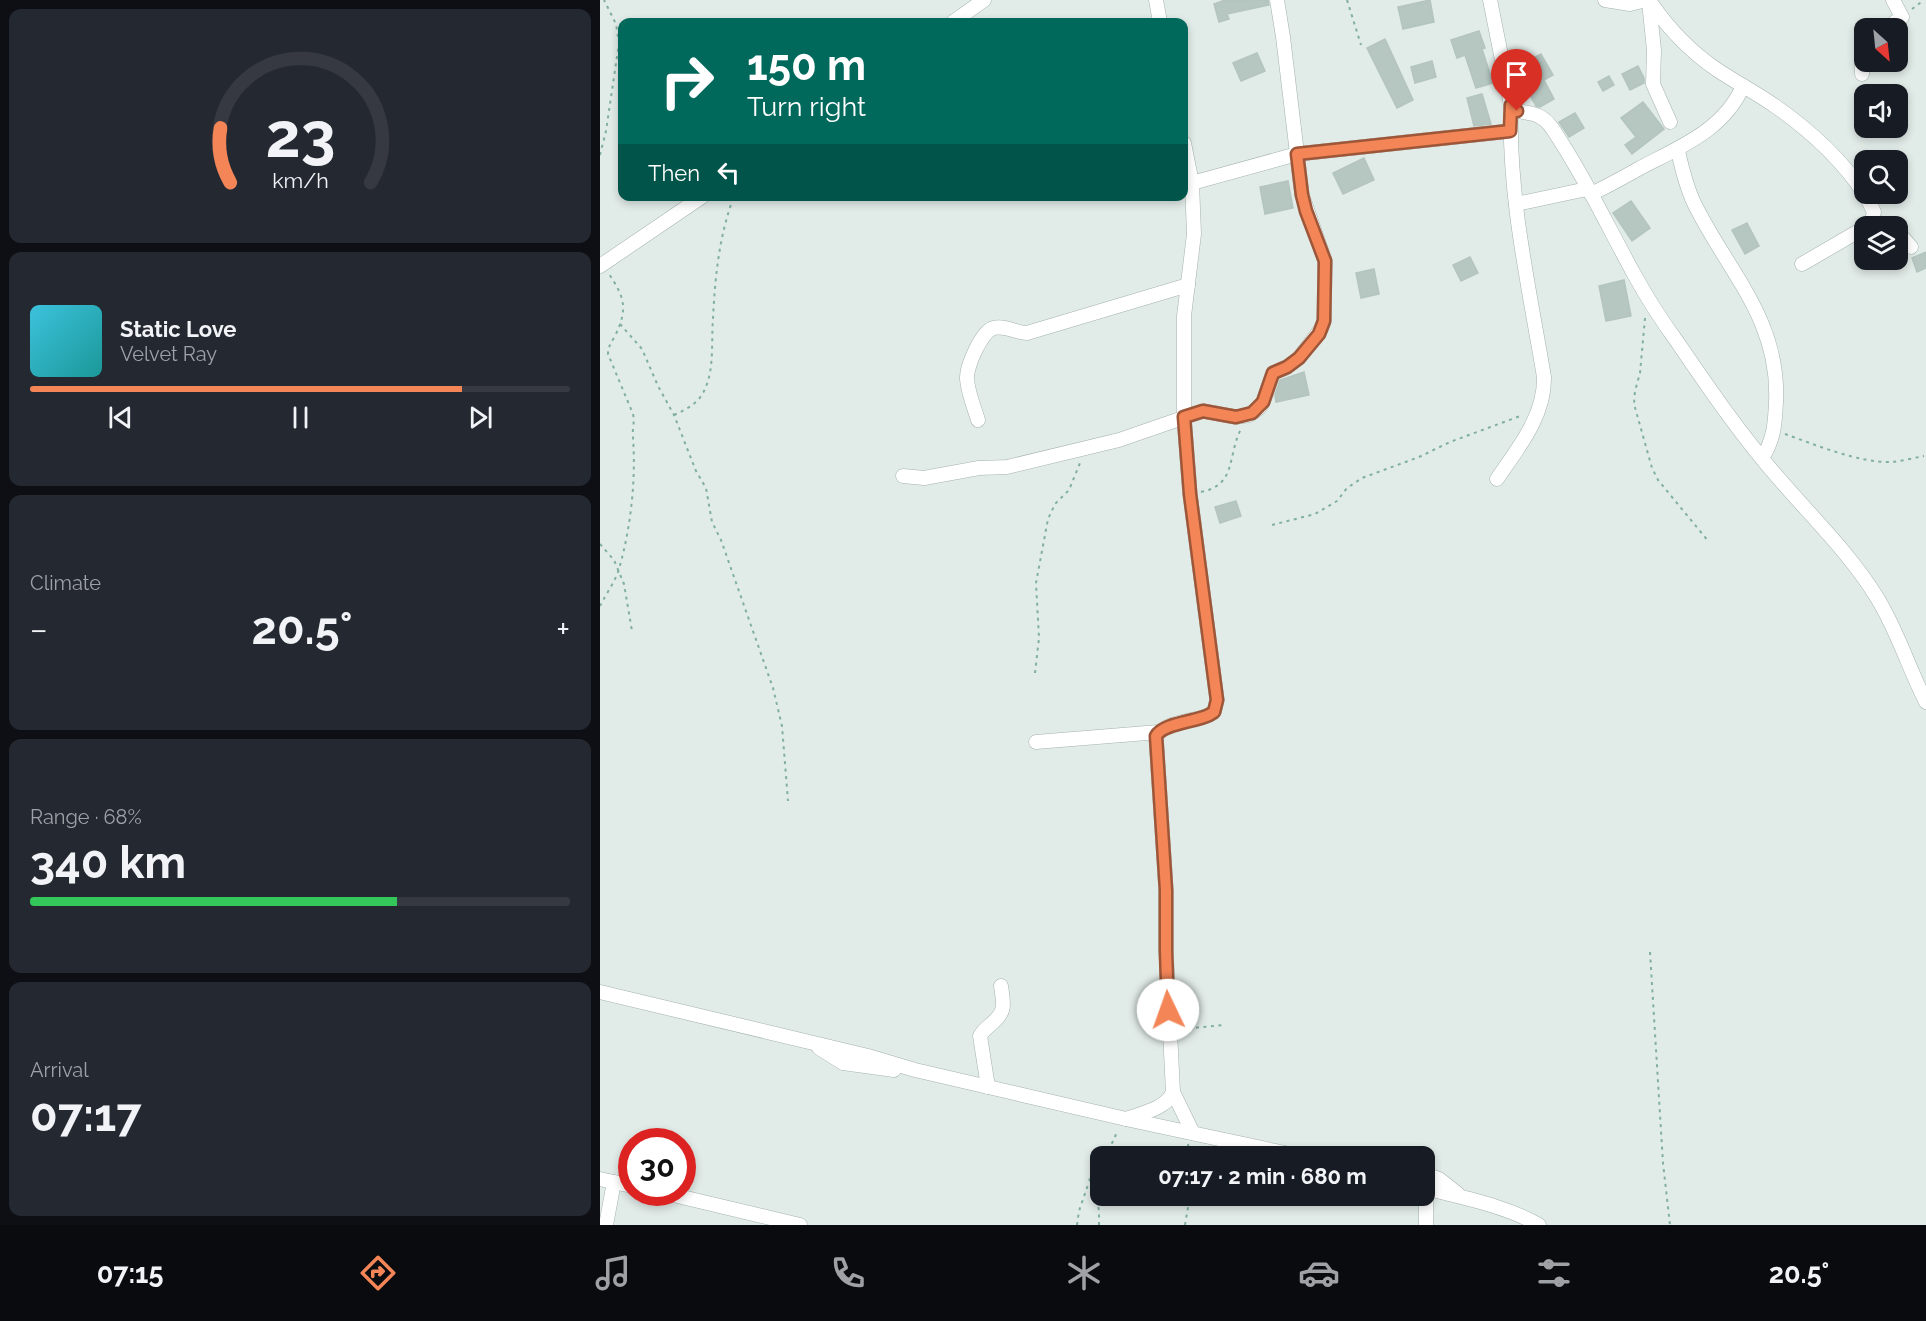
<!DOCTYPE html>
<meta charset="utf-8">
<style>
body{margin:0;font-family:Raleway,sans-serif;background:#242831;color:#f1f3f6;height:100vh;display:flex;flex-direction:column;font-size:22px;white-space:nowrap}
*{box-sizing:border-box;margin:0}
p{font-size:20px;color:#9ea1a6}
.icon{flex:none;width:33px;height:33px;fill:none;stroke:currentColor;stroke-width:2;stroke-linecap:round;stroke-linejoin:round}
.map{position:relative;flex:1;overflow:hidden}
.sheet{display:flex;flex-direction:column;gap:9px;padding:9px;background:#0d0f14;width:600px}
.sheet>*{flex:none}
.banner{position:absolute;left:18px;top:18px;width:570px;height:183px;border-radius:12px;box-shadow:0 3px 9px #0003;background:#00695c;color:#fff;overflow:hidden}
.needle{width:39px;rotate:153deg}
.controls{position:absolute;left:1254px;top:18px;display:grid;gap:12px}
.controls a{display:grid;place-items:center;width:54px;height:54px;border-radius:12px;background:#171b24;box-shadow:0 3px 9px #0003;font-size:30px}
.speed{position:absolute;left:18px;top:1128px;display:flex;gap:12px;font-size:30px;font-weight:700;text-align:center}
.speed>*{display:grid;place-content:center;width:78px;height:78px;border-radius:50%;background:#171b24;box-shadow:0 3px 9px #0003;line-height:1}
.speed .limit{border:9px solid #d22;background:#fff;color:#111}
.pin{position:absolute;display:grid;place-items:center;width:51px;height:51px;color:#fff;margin:-62px -26px;border-radius:50% 50% 50% 0;rotate:-45deg;box-shadow:0 0 6px #0007}
.pin .icon{rotate:45deg}
.me{position:absolute;width:66px;margin:-33px;rotate:357deg;stroke-linejoin:round;filter:drop-shadow(0 0 4px #0008)}
.turn{display:flex;align-items:center;gap:21px;height:126px;padding:0 30px;font-size:27px}
.turn .icon{width:78px;height:78px;stroke-width:2.5}
.turn b{display:block;font-size:42px;line-height:51px}
.then{display:flex;align-items:center;height:57px;padding:0 30px;background:#0003;gap:12px;font-size:22px}
.big{font-size:45px;font-weight:700;line-height:1.1}
.sheet .tile{flex:1;display:flex;flex-direction:column;justify-content:center;gap:9px;min-width:0;padding:0 21px;border-radius:12px;background:#242831}
.sheet .dial{align-items:center;gap:0}
.dial svg{height:156px;overflow:visible;fill:none;stroke:#363941;stroke-width:7;stroke-linecap:round;text-anchor:middle}
.dial text{fill:#f1f3f6;stroke:none}
.song{display:flex;align-items:center;gap:18px}
.cover{width:72px;height:72px;border-radius:9px;background:linear-gradient(135deg,hsl(190 70% 55%),hsl(180 70% 35%))}
.played{height:6px;border-radius:3px;background:linear-gradient(90deg,#f38557 80%,#363941 80%)}
.keys{display:flex;justify-content:space-around;direction:ltr}
.heat{display:flex;justify-content:space-between;align-items:center;font-size:33px;direction:ltr}
.charge{height:9px;border-radius:4px;background:linear-gradient(90deg,#34c759 68%,#363941 0)}
.trip{position:absolute;left:490px;top:1146px;width:345px;height:60px;border-radius:12px;background:#171b24;box-shadow:0 3px 9px #0003;font-weight:700;line-height:60px;text-align:center}
.dock{display:flex;height:96px;justify-content:space-around;align-items:center;background:#090b0e;color:#9ea1a6}
.dock .icon{width:42px;height:42px}
.dock .active{color:#f38557}
.dock b{font-size:27px;color:#f1f3f6}
main{display:flex;flex:1;min-height:0}
.map>svg:first-child{display:block}
</style>
<main>
<section class="sheet">
<div class="tile dial"><svg viewBox="0 0 100 80">
<path d="M14 69A42 42 0 1 1 86 69"/>
<path d="M14 69A42 42 0 0 1 9 41" stroke="#f38557"/>
<text x="50" y="56" font-size="32" font-weight="700">23</text>
<text x="50" y="72" font-size="11">km/h</text>
</svg></div>
<div class="tile">
<div class="song"><i class="cover"></i><div><b>Static Love</b><p>Velvet Ray</p></div></div>
<div class="played"></div>
<div class="keys"><svg class="icon" aria-label="previous" viewBox="0 0 24 24"><path d="M18 5L8 12l10 7zM5 5v14"/></svg><svg class="icon" aria-label="pause" viewBox="0 0 24 24"><path d="M8 5v14M16 5v14"/></svg><svg class="icon" aria-label="next" viewBox="0 0 24 24"><path d="M6 5l10 7-10 7zM19 5v14"/></svg></div>
</div>
<div class="tile"><p>Climate</p>
<div class="heat"><a>−</a><b class="big">20.5°</b><a>+</a></div>
</div>
<div class="tile"><p>Range · 68%</p><b class="big">340 km</b><div class="charge"></div></div>
<div class="tile"><p>Arrival</p><b class="big">07:17</b></div>
</section>
<div class="map">
<svg width="1326" height="1225" viewBox="0 0 1326 1225">
<rect width="100%" height="100%" fill="#e1ebe7"/>
<g fill="#b6c6c0" stroke="#b3c5be" stroke-width="1.5">
<path d="M625,0H668L669,5L627,14L629,19L619,22L614,4Z"/>
<path d="M830,0L834,22L803,29L798,7Z"/>
<path d="M879,31L885,48L882,49L893,83L876,88L865,55L857,58L851,40Z"/>
<path d="M785,39L813,100L797,108L767,48Z"/>
<path d="M657,53L665,71L641,81L633,63Z"/>
<path d="M941,54L953,75L944,80L954,99L940,107L936,106L915,68Z"/>
<path d="M832,61L836,77L815,83L811,67Z"/>
<path d="M1038,66L1044,78V83L1030,90L1022,74Z"/>
<path d="M1009,76L1014,85L1003,91L998,82Z"/>
<path d="M882,94L891,124L874,126L867,98Z"/>
<path d="M1043,102L1064,129L1032,154L1025,145L1036,137L1021,118Z"/>
<path d="M975,113L984,128L969,137L959,122Z"/>
<path d="M764,158L774,180L743,194L733,173Z"/>
<path d="M688,181L693,208L665,214L660,187Z"/>
<path d="M1031,201L1050,228L1032,241L1013,213Z"/>
<path d="M1147,223L1159,246L1145,254L1132,230Z"/>
<path d="M1326,252V268L1317,272L1312,258Z"/>
<path d="M870,257L878,273L861,281L853,265Z"/>
<path d="M774,269L779,294L761,298L756,273Z"/>
<path d="M1024,280L1031,316L1006,321L999,286Z"/>
<path d="M704,372L709,395L676,402L675,395L680,380Z"/>
<path d="M636,501L641,516L620,523L615,507Z"/>
</g>
<g fill="none" stroke-linecap="round" stroke-linejoin="round">
<g stroke="#a4b3ae" stroke-width="15">
<g id="minor">
<path d="M556,0L560,22"/>
<path d="M890,0L911,105C920,118 937,106 952,128C983,174 1007,225 1034,274C1047,298 1062,321 1078,343C1110,390 1143,438 1181,481C1213,518 1250,554 1276,596C1297,629 1308,667 1326,702"/>
<path d="M1005,0L1030,4L1046,0"/>
<path d="M1049,0C1067,27 1090,51 1116,69C1135,82 1157,93 1175,106C1208,129 1241,159 1264,193"/>
<path d="M1049,2L1054,50L1053,84L1070,122"/>
<path d="M353,22L384,0"/>
<path d="M1287,28L1302,17L1293,0"/>
<path d="M1262,74V63L1264,55"/>
<path d="M1078,151C1082,169 1086,186 1094,203C1127,271 1180,319 1176,402C1175,423 1174,440 1162,458"/>
<path d="M592,183L697,154L910,131"/>
<path d="M991,194C1008,186 1024,177 1040,168C1080,147 1124,130 1143,86"/>
<path d="M1265,194L1274,212L1272,220L1266,226"/>
<path d="M916,204L987,189"/>
<path d="M1272,220L1287,226"/>
<path d="M1298,232L1311,247"/>
<path d="M1202,264L1264,228"/>
<path d="M0,266L103,196"/>
<path d="M378,420C374,407 368,393 367,379C366,367 382,330 394,328C405,325 416,333 427,333L588,285"/>
<path d="M303,476L324,478L379,468L407,467L519,440L603,411L636,417L649,415L659,408L663,402L673,373L687,367L699,358L721,329L724,321L725,261L702,195L683,37L677,0"/>
<path d="M897,479C918,448 945,416 944,377C929,287 908,196 911,105"/>
<path d="M436,742L559,732"/>
<path d="M0,992L268,1056L315,1070L526,1119L699,1156"/>
<path d="M219,1048L243,1063L294,1070"/>
<path d="M388,1087L380,1036C383,1031 385,1029 390,1025C406,1012 404,1006 401,986"/>
<path d="M573,1092L593,1133"/>
<path d="M526,1119C542,1113 566,1109 573,1092L566,951V890L556,736C565,721 594,722 609,715L614,712L617,700L590,494L584,417V316L594,234L592,183L584,143"/>
<path d="M825,1174L839,1179L858,1194"/>
<path d="M0,1179L32,1186"/>
<path d="M825,1188C863,1198 904,1205 939,1225"/>
<path d="M61,1192L200,1225"/>
<path d="M6,1225L14,1182"/>
<path d="M826,1225V1188"/>
</g>
</g>
<g stroke="#81afa3" stroke-width="2" stroke-dasharray="3 4.5" stroke-linecap="butt">
<path d="M747,0L761,45"/>
<path d="M1312,9L1324,0"/>
<path d="M0,155L6,131L19,43L16,24L4,0"/>
<path d="M1045,318L1040,373L1035,391L1034,404L1052,468L1058,480L1109,542"/>
<path d="M20,324L42,349L58,386L74,415L96,471L106,488L112,522L121,540L173,688L182,726L188,801"/>
<path d="M74,415C85,410 97,404 103,393C115,371 111,343 113,319C115,277 119,236 134,196"/>
<path d="M1185,434C1216,445 1259,463 1291,462C1302,461 1314,458 1324,456"/>
<path d="M601,492C637,485 627,456 641,429"/>
<path d="M672,525L715,514L737,501L747,488L762,478L819,457L850,442L923,415"/>
<path d="M0,544L14,560L24,584L32,631"/>
<path d="M0,606C6,594 15,582 19,569C31,527 36,480 33,437C32,429 35,422 33,414L8,354C8,347 11,343 15,336C28,309 25,298 9,274"/>
<path d="M435,673L439,638L436,583L448,519L455,504L469,490L480,463"/>
<path d="M1050,952L1063,1163L1070,1225"/>
<path d="M581,1029L625,1025"/>
<path d="M588,1144L590,1156"/>
<path d="M503,1156L514,1140L517,1131"/>
<path d="M477,1225L479,1211L489,1182"/>
<path d="M499,1225V1210L489,1178L501,1160"/>
<path d="M585,1225L590,1196"/>
</g>
<use href="#minor" stroke="#fff" stroke-width="14"/>
</g>
<g fill="none" stroke-linecap="round" stroke-linejoin="round">
<g stroke="#9e5639" stroke-width="15">
<path id="route" d="M568,1010L566,951V890L556,736C563,723 595,722 609,715L614,712L617,700L590,494L584,417L603,411L636,417L652,413L663,402L673,373L687,367L699,358L719,334L724,321L725,261L706,211L702,195L697,154L910,131L911,105L917,111"/>
</g>
<use href="#route" stroke="#f38557" stroke-width="10"/>
</g>
</svg>
<div class="controls">
<a><svg class="needle" viewBox="-14 -14 28 28"><path d="M0-13l5 13h-10z" fill="#e53935"/><path d="M0 13l5-13h-10z" fill="#9ea1a6"/></svg></a>
<a><svg class="icon" aria-label="sound" viewBox="0 0 24 24"><path d="M4 9h4l5-4v14l-5-4H4zM17 9q2 3 0 6"/></svg></a>
<a><svg class="icon" aria-label="search" viewBox="0 0 24 24"><circle cx="10" cy="10" r="6"/><path d="M15 15l6 6"/></svg></a>
<a><svg class="icon" aria-label="layers" viewBox="0 0 24 24"><path d="M12 4l9 5-9 5-9-5zM3 14l9 5 9-5"/></svg></a>
</div>
<div class="speed"><div class="limit">30</div></div>
<div class="pin" style="left:917px;top:111px;background:#d93025"><svg class="icon" aria-label="arrive" viewBox="0 0 24 24"><path d="M6 21V4h12l-3 4 3 4H6"/></svg></div>
<svg class="me" style="left:568px;top:1010px" viewBox="-20 -20 40 40"><circle r="19" fill="#fff"/><path d="M0-13L10 11 0 6-10 11z" fill="#f38557"/></svg>
<div class="trip">07:17 · 2 min · 680 m</div>
<div class="banner">
<div class="turn"><svg class="icon" aria-label="right" viewBox="0 0 24 24"><path d="M7 20v-9h11M14 6l5 5-5 5"/></svg><div><b>150 m</b>Turn right</div></div>
<div class="then">Then<svg class="icon" aria-label="left" viewBox="0 0 24 24"><path d="M17 20v-9H6M10 6l-5 5 5 5"/></svg></div>
</div>
</div>
</main>
<nav class="dock">
<b>07:15</b>
<svg class="icon active" aria-label="directions" viewBox="0 0 24 24"><path d="M12 3l9 9-9 9-9-9zM9 14v-3h6M13 9l2 2-2 2"/></svg>
<svg class="icon" aria-label="music" viewBox="0 0 24 24"><path d="M9 18V5l10-2v13"/><circle cx="6" cy="18" r="3"/><circle cx="16" cy="16" r="3"/></svg>
<svg class="icon" aria-label="phone" viewBox="0 0 24 24"><path d="M5 4h4l2 5-3 2q2 4 5 5l2-3 5 2v4C11 20 4 13 5 4z"/></svg>
<svg class="icon" aria-label="climate" viewBox="0 0 24 24"><path d="M12 3v18M4 7l16 10M4 17L20 7"/></svg>
<svg class="icon" aria-label="car" viewBox="0 0 24 24"><path d="M5 17H2v-5l4-1 3-4h7l3 4 3 1v5h-3M9 17h6M6 11h13"/><circle cx="7" cy="17" r="2"/><circle cx="17" cy="17" r="2"/></svg>
<svg class="icon" aria-label="filters" viewBox="0 0 24 24"><path d="M4 7h16M4 17h16"/><circle cx="9" cy="7" r="2"/><circle cx="15" cy="17" r="2"/></svg>
<b>20.5°</b>
</nav>
